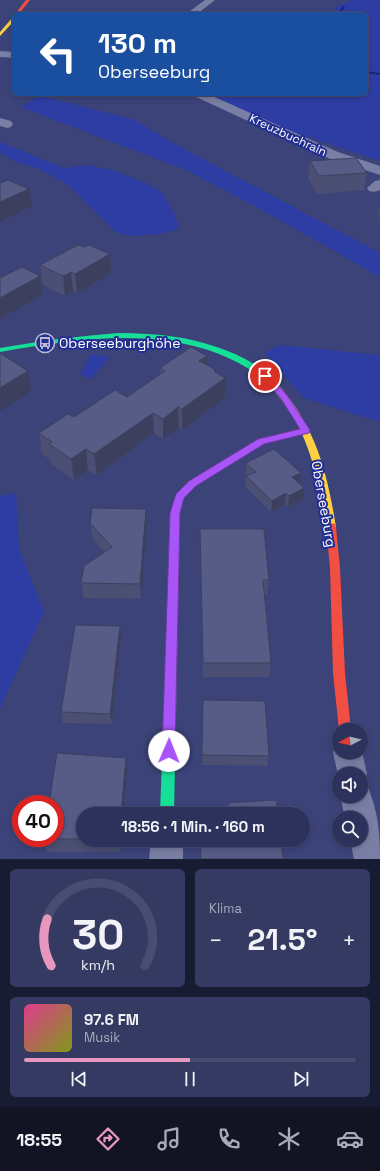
<!DOCTYPE html>
<html lang="de">
<meta charset="utf-8">
<style>
body{margin:0;font-family:"Space Grotesk",sans-serif;background:#343a61;color:#f1f3f6;height:100vh;display:flex;flex-direction:column;font-size:15px;white-space:nowrap}
*{box-sizing:border-box;margin:0}
p{font-size:13px;color:#a6aabb}
.icon{flex:none;width:22px;height:22px;fill:none;stroke:currentColor;stroke-width:2;stroke-linecap:round;stroke-linejoin:round}
.map{position:relative;height:859px;overflow:hidden}
.drawer{display:flex;flex-direction:column;gap:10px;padding:10px;background:#181c32;flex:1}
.drawer>*{flex:none}
.guide{position:absolute;left:12px;top:12px;width:356px;height:84px;border-radius:6px;box-shadow:0 2px 6px #0003,0 0 0 1px #484d71;background:#1a4fa0;color:#fff;overflow:hidden}
.needle{width:26px;rotate:263deg}
.buttons{position:absolute;left:332px;top:723px;display:grid;gap:8px}
.buttons a{display:grid;place-items:center;width:36px;height:36px;border-radius:50%;background:#2c325b;box-shadow:0 2px 6px #0003,0 0 0 1px #484d71;font-size:20px}
.speed{position:absolute;left:12px;top:795px;display:flex;gap:8px;font-size:20px;font-weight:700;text-align:center}
.speed>*{display:grid;place-content:center;width:52px;height:52px;border-radius:50%;background:#2c325b;box-shadow:0 2px 6px #0003,0 0 0 1px #484d71;line-height:1}
.speed .limit{border:6px solid #d22;background:#fff;color:#111}
.pin{position:absolute;display:grid;place-items:center;width:34px;height:34px;color:#fff;margin:-17px;border:2px solid #fff;border-radius:50%;box-shadow:0 1px 4px #0007}
.me{position:absolute;width:44px;margin:-22px;rotate:1deg;stroke-linejoin:round;filter:drop-shadow(0 0 3px #0008)}
.turn{display:flex;align-items:center;gap:14px;height:84px;padding:0 20px;font-size:18px}
.turn .icon{width:52px;height:52px;stroke-width:2.5}
.turn b{display:block;font-size:28px;line-height:34px}
.big{font-size:30px;font-weight:700;line-height:1.1}
.drawer .widget{flex:1;display:flex;flex-direction:column;justify-content:center;gap:6px;min-width:0;padding:0 14px;border-radius:6px;background:#343a61}
.drawer .dial{align-items:center;gap:0}
.dial svg{height:104px;overflow:visible;fill:none;stroke:#484d71;stroke-width:7;stroke-linecap:round;text-anchor:middle}
.dial text{fill:#f1f3f6;stroke:none}
.song{display:flex;align-items:center;gap:12px}
.cover{width:48px;height:48px;border-radius:6px;background:linear-gradient(135deg,hsl(330 70% 55%),hsl(70 70% 35%))}
.played{height:4px;border-radius:2px;background:linear-gradient(90deg,#e797bd 50%,#484d71 50%)}
.keys{display:flex;justify-content:space-around;direction:ltr}
.heat{display:flex;justify-content:space-between;align-items:center;font-size:22px;direction:ltr}
.drawer .tiles{flex:1;display:grid;gap:10px;grid-template-columns:1fr 1fr}
.widget:last-child{grid-column:span 2}
.trip{position:absolute;left:76px;top:807px;width:234px;height:40px;border-radius:20px;background:#2c325b;box-shadow:0 2px 6px #0003,0 0 0 1px #484d71;font-weight:700;line-height:40px;text-align:center}
.tab-bar{display:flex;height:64px;justify-content:space-around;align-items:center;background:#121424;color:#a6aabb}
.tab-bar .icon{width:28px;height:28px}
.tab-bar .current{color:#e797bd}
.tab-bar b{font-size:18px;color:#f1f3f6}
.map>svg:first-child{display:block}
</style>
<div class="map">
<svg width="380" height="859" viewBox="0 0 380 859">
<rect width="100%" height="100%" fill="#3b4379"/>
<g fill="#2e3da3">
<path d="M352,0H380V161L285,129L205,94H366V14H332L336,7Z"/>
<path d="M41,96L133,119L171,142L380,253V277L262,210L186,170L23,108L22,106Z"/>
<path d="M0,142L64,168L87,165L115,171L144,182L163,193L176,217L179,228L161,234L131,236L116,232L67,184L39,169L14,161L0,153Z"/>
<path d="M279,345L380,355V422L304,398L265,353Z"/>
<path d="M91,354L110,357L91,379L80,374Z"/>
<path d="M16,493L19,549L44,612L0,708V496Z"/>
</g>
<g fill="none" stroke-linecap="round" stroke-linejoin="round">
<g fill="#1b2472" fill-rule="evenodd">
<path d="M343,6L345,7L340,14H338Z"/>
<path d="M366,71L380,73V75L366,73Z"/>
</g>
<g fill="#797ea4" fill-rule="evenodd">
<path d="M205,0H215L197,14H186Z"/>
<path d="M0,51L14,52V58L0,57Z"/>
<path d="M192,94H208L338,152L380,166V175L328,158L194,96Z"/>
<path d="M0,118L11,121L13,124L11,127L7,128L0,126Z"/>
<path d="M380,180V190L374,192L369,191L367,188L375,181Z"/>
<path d="M339,741V752H361V747L367,774L363,783L367,785C378,811 380,831 380,859H354L350,840H361V818H345L340,796H361V774H339V780L333,752Z"/>
<path d="M151,840H183V859H149Z"/>
</g>
<g fill="#16e098" fill-rule="evenodd">
<path d="M118,333C137,333 157,334 176,337C209,342 259,358 279,386L275,389L272,388C257,372 239,362 219,354C148,327 72,340 0,352V348C39,341 78,336 118,333Z"/>
<path d="M174,554L178,555L179,558L174,814H160L169,558L170,555Z"/>
</g>
<g fill="#ffcf43" fill-rule="evenodd">
<path d="M13,17H14V21L0,36V32Z"/>
<path d="M275,383L278,384C316,428 327,471 336,527L335,530L331,531L327,530L326,527C320,489 313,452 294,418C288,406 278,397 271,386Z"/>
</g>
<g fill="#f24e42" fill-rule="evenodd">
<path d="M26,0H30L19,14H15Z"/>
<path d="M305,427L308,428L310,430L308,432L264,444L195,485L184,497L180,513L179,558L178,561L174,562L170,561L169,558L170,513L177,493L189,481L258,440Z"/>
<path d="M331,523L335,524L336,527L340,568L345,673L351,730H339L333,673L330,568L326,527L327,524Z"/>
</g>
</g>
<g fill="#4a4f73">
<path d="M310,161L367,173L364,190L317,194L308,178Z"/>
<path d="M380,205V218L378,216Z"/>
<path d="M84,247L110,254L111,273L77,293L73,291L65,296L43,285L40,265Z"/>
<path d="M207,356V365L216,372L225,378V398L182,430L179,428L163,439L154,433L97,475L88,470L74,480L52,465L51,460L42,454L39,433L74,417L127,397L160,374V368Z"/>
<path d="M246,463L299,483L303,499L288,507L285,504L271,512L245,487L246,476L248,475L246,474Z"/>
<path d="M146,509L147,524L141,599L84,598L81,583L104,552L92,538L90,523Z"/>
<path d="M200,529L269,580L267,595H264L271,663L269,677H203L200,544Z"/>
<path d="M121,637L112,724L63,723L61,712Z"/>
<path d="M203,700L269,756L267,766L202,765Z"/>
<path d="M126,758L127,771L124,814H83V840H122L121,852H47L43,839Z"/>
<path d="M228,803L278,814H227Z"/>
<path d="M199,840H281L283,859H201Z"/>
</g>
<g fill="#3c405e">
<path d="M29,189L32,206L0,222V202Z"/>
<path d="M110,254L111,273L77,293L75,274Z"/>
<path d="M71,272L73,291L65,296L63,276Z"/>
<path d="M40,276L42,295L0,319V298Z"/>
<path d="M207,356V376L199,361Z"/>
<path d="M216,370V385L225,378V398L182,430V409L214,371Z"/>
<path d="M28,371L31,392L0,411V388Z"/>
<path d="M178,407L179,428L163,439V419Z"/>
<path d="M153,413L154,433L97,475L94,454Z"/>
<path d="M86,449L88,470L74,480L71,459Z"/>
<path d="M301,473L299,483L291,488L292,477Z"/>
<path d="M304,488L303,499L288,507L289,496Z"/>
<path d="M286,493L285,504L271,512L272,501Z"/>
<path d="M146,509L147,524L141,599L140,584Z"/>
<path d="M120,626L121,637L112,724L110,714Z"/>
<path d="M126,758L127,771L124,814H121Z"/>
<path d="M119,840H122L121,852Z"/>
</g>
<g fill="#565c86" stroke="#3c405e">
<path d="M356,158L367,173L319,176L310,161Z"/>
<path d="M8,180L29,189L0,202V183Z"/>
<path d="M78,245L84,247L89,245L110,254L75,274L71,272L63,276L40,265Z"/>
<path d="M22,267L40,276L0,298V278Z"/>
<path d="M191,347L207,356L199,361L216,370L214,371L225,378L182,409L178,407L163,419L153,413L94,454L86,449L71,459L49,444L52,442L39,433L68,414L74,417L115,390L127,397L165,371L160,368Z"/>
<path d="M0,353L28,371L0,388Z"/>
<path d="M274,449L301,473L292,477L304,488L289,496L286,493L272,501L246,476L256,472L246,463Z"/>
<path d="M92,508L146,509L140,584L81,583L84,566L112,547L90,523Z"/>
<path d="M200,529H264L269,580H263L271,663H203Z"/>
<path d="M75,625L120,626L110,714L61,712Z"/>
<path d="M203,700L265,701L269,756L202,755Z"/>
<path d="M57,753L126,758L121,814H83V839H43L44,838H55V804H49Z"/>
<path d="M276,800L278,814H229L228,803Z"/>
<path d="M200,840H281L283,859H201Z"/>
</g>
<path fill="#a855f7" stroke="#6d37a1" d="M262,374H268L286,394L310,430L309,433L264,444L196,486L184,498L180,513L175,751L173,755L169,757L164,755L162,751L170,513L176,494L189,481L258,439L300,429L280,397L262,378L260,376Z"/>
<defs>
<g id="bus-ring" transform="scale(1)"><circle r="9.5" fill="#222f92" stroke="#babdd0" stroke-width="1.5"/><path d="M-5-6H5V4H4V6H2V4H-2V6H-4V4H-5ZM-3.5-4V0h7V-4ZM-3.5 1.2v1.5H-2V1.2ZM2 1.2v1.5H3.5V1.2Z" fill="#babdd0"/></g>
</defs>
<g fill-rule="evenodd">
<use href="#bus-ring" x="45" y="343"/>
</g>
<g text-anchor="middle" dominant-baseline="central" stroke-width="4" stroke-linejoin="round" paint-order="stroke">
<g font-size="12" fill="#fff" stroke="#222f92">
<text transform="translate(288 135) rotate(25)">Kreuzbuchrain</text>
</g>
<g font-size="14" fill="#fff" stroke="#222f92" text-anchor="start">
<text x="59" y="343">Oberseeburghöhe</text>
</g>
<g font-size="14" fill="#fff" stroke="#222f92">
<text transform="translate(324 504) rotate(80)">Oberseeburg</text>
</g>
</g>
</svg>
<div class="buttons">
<a><svg class="needle" viewBox="-14 -14 28 28"><path d="M0-13l5 13h-10z" fill="#e53935"/><path d="M0 13l5-13h-10z" fill="#a6aabb"/></svg></a>
<a><svg class="icon" aria-label="sound" viewBox="0 0 24 24"><path d="M4 9h4l5-4v14l-5-4H4zM17 9q2 3 0 6"/></svg></a>
<a><svg class="icon" aria-label="search" viewBox="0 0 24 24"><circle cx="10" cy="10" r="6"/><path d="M15 15l6 6"/></svg></a>
</div>
<div class="speed"><div class="limit">40</div></div>
<div class="pin" style="left:265px;top:376px;background:#d93025"><svg class="icon" aria-label="arrive" viewBox="0 0 24 24"><path d="M6 21V4h12l-3 4 3 4H6"/></svg></div>
<svg class="me" style="left:169px;top:751px" viewBox="-20 -20 40 40"><circle r="19" fill="#fff"/><path d="M0-13L10 11 0 6-10 11z" fill="#a855f7"/></svg>
<div class="trip">18:56 · 1 Min. · 160 m</div>
<div class="guide">
<div class="turn"><svg class="icon" aria-label="left" viewBox="0 0 24 24"><path d="M17 20v-9H6M10 6l-5 5 5 5"/></svg><div><b>130 m</b>Oberseeburg</div></div>
</div>
</div>
<section class="drawer">
<div class="tiles">
<div class="widget dial"><svg viewBox="0 0 100 80">
<path d="M14 69A42 42 0 1 1 86 69"/>
<path d="M14 69A42 42 0 0 1 11 33" stroke="#e797bd"/>
<text x="50" y="56" font-size="32" font-weight="700">30</text>
<text x="50" y="72" font-size="11">km/h</text>
</svg></div>
<div class="widget"><p>Klima</p>
<div class="heat"><a>−</a><b class="big">21.5°</b><a>+</a></div>
</div>
<div class="widget">
<div class="song"><i class="cover"></i><div><b>97.6 FM</b><p>Musik</p></div></div>
<div class="played"></div>
<div class="keys"><svg class="icon" aria-label="previous" viewBox="0 0 24 24"><path d="M18 5L8 12l10 7zM5 5v14"/></svg><svg class="icon" aria-label="pause" viewBox="0 0 24 24"><path d="M8 5v14M16 5v14"/></svg><svg class="icon" aria-label="next" viewBox="0 0 24 24"><path d="M6 5l10 7-10 7zM19 5v14"/></svg></div>
</div>
</div>
</section>
<nav class="tab-bar">
<b>18:55</b>
<svg class="icon current" aria-label="directions" viewBox="0 0 24 24"><path d="M12 3l9 9-9 9-9-9zM9 14v-3h6M13 9l2 2-2 2"/></svg>
<svg class="icon" aria-label="music" viewBox="0 0 24 24"><path d="M9 18V5l10-2v13"/><circle cx="6" cy="18" r="3"/><circle cx="16" cy="16" r="3"/></svg>
<svg class="icon" aria-label="phone" viewBox="0 0 24 24"><path d="M5 4h4l2 5-3 2q2 4 5 5l2-3 5 2v4C11 20 4 13 5 4z"/></svg>
<svg class="icon" aria-label="climate" viewBox="0 0 24 24"><path d="M12 3v18M4 7l16 10M4 17L20 7"/></svg>
<svg class="icon" aria-label="car" viewBox="0 0 24 24"><path d="M5 17H2v-5l4-1 3-4h7l3 4 3 1v5h-3M9 17h6M6 11h13"/><circle cx="7" cy="17" r="2"/><circle cx="17" cy="17" r="2"/></svg>
</nav>
